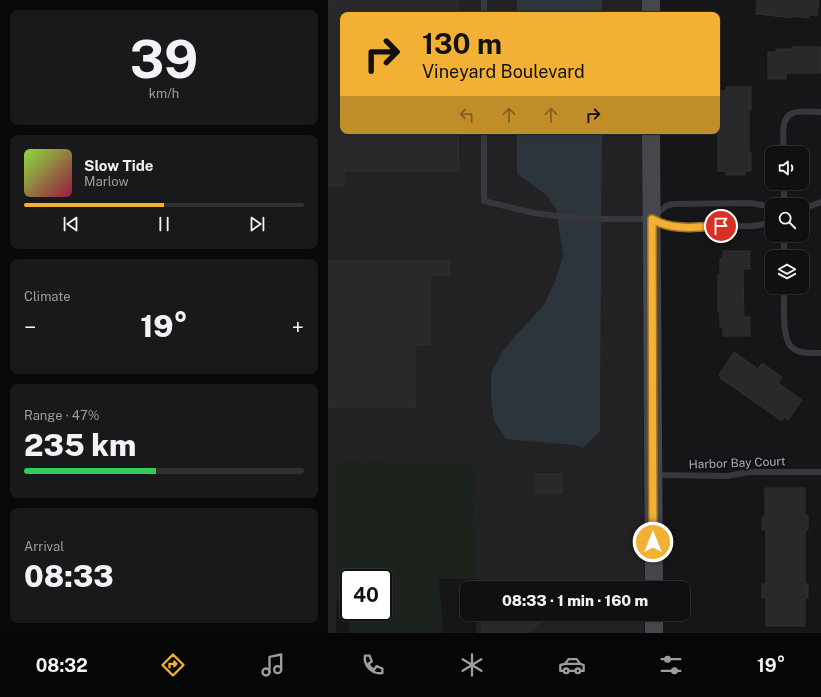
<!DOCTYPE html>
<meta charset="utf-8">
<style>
body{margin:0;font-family:"Public Sans",sans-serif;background:#19191b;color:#f1f3f6;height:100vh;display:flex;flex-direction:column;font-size:15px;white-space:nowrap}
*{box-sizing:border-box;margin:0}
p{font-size:13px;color:#9c9d9f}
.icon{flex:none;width:22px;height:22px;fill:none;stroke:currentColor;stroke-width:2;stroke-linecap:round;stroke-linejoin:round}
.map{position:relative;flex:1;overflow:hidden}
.sheet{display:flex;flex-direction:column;gap:10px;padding:10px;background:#09090a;width:328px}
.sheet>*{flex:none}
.banner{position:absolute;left:12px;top:12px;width:380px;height:122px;border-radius:8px;box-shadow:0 1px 3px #0004,0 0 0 1px #303032;background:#f2b134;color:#111;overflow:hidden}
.fabs{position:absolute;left:437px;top:146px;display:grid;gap:8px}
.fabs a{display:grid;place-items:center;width:44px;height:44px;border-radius:8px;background:#101012;box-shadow:0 1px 3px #0004,0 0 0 1px #303032;font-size:20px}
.speed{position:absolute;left:12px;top:569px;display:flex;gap:8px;font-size:20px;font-weight:700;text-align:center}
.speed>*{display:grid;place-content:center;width:52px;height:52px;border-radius:50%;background:#101012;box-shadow:0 1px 3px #0004,0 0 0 1px #303032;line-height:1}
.speed .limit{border:2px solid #111;border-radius:6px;background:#fff;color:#111}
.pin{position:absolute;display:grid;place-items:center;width:34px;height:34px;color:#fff;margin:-17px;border:2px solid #fff;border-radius:50%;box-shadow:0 1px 4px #0007}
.me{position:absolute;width:44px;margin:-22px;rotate:0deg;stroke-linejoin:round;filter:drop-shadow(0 0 3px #0008)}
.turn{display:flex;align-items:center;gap:14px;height:84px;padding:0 16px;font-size:18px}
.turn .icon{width:52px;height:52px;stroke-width:2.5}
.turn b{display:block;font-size:28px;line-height:34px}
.lanes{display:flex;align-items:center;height:38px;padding:0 16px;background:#0003;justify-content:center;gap:20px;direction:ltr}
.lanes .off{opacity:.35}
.big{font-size:30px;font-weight:800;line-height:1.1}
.sheet .widget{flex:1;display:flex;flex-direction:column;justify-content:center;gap:6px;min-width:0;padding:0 14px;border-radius:8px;background:#19191b}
.sheet .dial{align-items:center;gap:0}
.dial b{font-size:52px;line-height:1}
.song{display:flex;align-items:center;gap:12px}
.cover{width:48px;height:48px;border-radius:6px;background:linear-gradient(135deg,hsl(90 70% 55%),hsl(340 70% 35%))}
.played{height:4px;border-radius:2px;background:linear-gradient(90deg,#f2b134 50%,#303032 50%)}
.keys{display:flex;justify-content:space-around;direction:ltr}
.heat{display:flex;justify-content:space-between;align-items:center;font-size:22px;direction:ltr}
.charge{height:6px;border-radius:3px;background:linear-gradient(90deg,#34c759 47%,#303032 0)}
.trip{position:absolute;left:132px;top:581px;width:230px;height:40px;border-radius:8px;background:#101012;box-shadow:0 1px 3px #0004,0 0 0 1px #303032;font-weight:800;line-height:40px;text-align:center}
.tab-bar{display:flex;height:64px;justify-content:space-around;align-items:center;background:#060607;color:#9c9d9f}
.tab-bar .icon{width:28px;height:28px}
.tab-bar .on{color:#f2b134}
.tab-bar b{font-size:18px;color:#f1f3f6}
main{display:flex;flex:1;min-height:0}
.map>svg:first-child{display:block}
</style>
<main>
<section class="sheet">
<div class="widget dial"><b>39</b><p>km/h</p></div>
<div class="widget">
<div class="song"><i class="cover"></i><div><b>Slow Tide</b><p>Marlow</p></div></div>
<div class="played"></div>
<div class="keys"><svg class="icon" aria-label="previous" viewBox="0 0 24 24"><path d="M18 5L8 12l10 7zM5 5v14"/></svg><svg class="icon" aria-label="pause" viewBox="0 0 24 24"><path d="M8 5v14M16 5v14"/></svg><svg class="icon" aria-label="next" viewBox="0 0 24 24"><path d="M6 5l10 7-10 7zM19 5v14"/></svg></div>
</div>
<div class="widget"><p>Climate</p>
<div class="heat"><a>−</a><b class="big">19°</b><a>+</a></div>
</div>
<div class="widget"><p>Range · 47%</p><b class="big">235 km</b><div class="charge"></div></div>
<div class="widget"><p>Arrival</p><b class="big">08:33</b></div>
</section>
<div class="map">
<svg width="493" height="633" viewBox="0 0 493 633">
<rect width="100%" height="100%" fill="#161618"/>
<g fill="#222225">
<path d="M0,0H189V15H15V131H189V174L218,195L228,209L235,256L227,281L215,306L187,336L173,353L163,374V399L246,445L255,448L272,432L274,131H314L316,588H148L144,467L10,462L8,633H0Z"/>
<rect x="274" y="0" width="40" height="15"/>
<rect x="148" y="614" width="168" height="19"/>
</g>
<path fill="#1c231d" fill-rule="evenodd" d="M10,462L144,467L148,579H111L115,633H22L21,623L8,598ZM21,578H55V612H21Z"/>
<g fill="#2c353c">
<rect x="189" y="0" width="85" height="15"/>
<path d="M189,131H274L272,432L255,448L246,445L178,439L166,421L163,399V374L173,353L187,336L215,306L227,281L235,256L228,209L218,195L189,174Z"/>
</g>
<g fill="#29292c" stroke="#303034">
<path d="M0,0H130V15H15V131H130L131,171H16V186H0Z"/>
<path d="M429,0H491L489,16L481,15L480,18L464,16V18L428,14Z"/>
<path d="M464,47H493V73H458V79H440V52H448V49H464Z"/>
<path d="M398,87H423V110H421V152H423V171H417V175H398V171H390V91H398Z"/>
<path d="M395,251H422V269H415L416,317H422V336H395V327H392V312H390V275H392V259H395Z"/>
<path d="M0,261H121V275H102V345H87V407H0Z"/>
<path d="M406,352L430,369L434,363L454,377L450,383L474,400L460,420L457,417L454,421L392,378L394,377L391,375Z"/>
<rect x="208" y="474" width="26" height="19"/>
<path d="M437,488H477V516H480V530H477V584H480V598H477V626H438V598H434V584H438V530H434V517H437Z"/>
<path d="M164,614H220L201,633H154V623Z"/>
</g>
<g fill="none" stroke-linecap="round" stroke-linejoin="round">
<g stroke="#37383d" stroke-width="6">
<path d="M156,15V0"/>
<path d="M156,131V201L206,213L253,219H324L333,224L345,227L424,226L432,225L444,221"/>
<path d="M456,153C456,142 451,117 465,113C473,110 484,112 493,112"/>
<path d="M456,183V205"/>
<path d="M474,209L493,202"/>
<path d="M327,215L338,206L345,204L423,203L444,207"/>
<path d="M456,235V257"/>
<path d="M456,287C457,302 452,341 466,349C473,354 484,353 493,353"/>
<path d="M327,475L400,476L420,472H493"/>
</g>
<g stroke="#45474d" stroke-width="18">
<path d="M323,0V15"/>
<path d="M323,131L326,588"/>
<path d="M326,614V633"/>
</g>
</g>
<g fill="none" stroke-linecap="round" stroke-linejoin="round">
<g stroke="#9d7322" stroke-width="10">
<path id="route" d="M325,542L324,219C344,231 370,227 393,226"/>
</g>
<use href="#route" stroke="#f2b134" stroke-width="7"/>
</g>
<g text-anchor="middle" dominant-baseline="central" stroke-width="4" stroke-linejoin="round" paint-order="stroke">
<g font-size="12" fill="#a8adb8" stroke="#111113">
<text transform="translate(409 463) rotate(-2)">Harbor Bay Court</text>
</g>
</g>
</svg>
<div class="fabs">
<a><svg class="icon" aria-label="sound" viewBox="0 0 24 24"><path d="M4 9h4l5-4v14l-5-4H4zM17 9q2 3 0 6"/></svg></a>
<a><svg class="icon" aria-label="search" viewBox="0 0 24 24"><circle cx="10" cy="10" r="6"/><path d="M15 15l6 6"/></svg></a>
<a><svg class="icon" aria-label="layers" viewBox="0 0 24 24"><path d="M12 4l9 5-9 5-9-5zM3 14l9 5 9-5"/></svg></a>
</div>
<div class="speed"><div class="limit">40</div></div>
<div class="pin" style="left:393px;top:226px;background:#d93025"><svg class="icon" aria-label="arrive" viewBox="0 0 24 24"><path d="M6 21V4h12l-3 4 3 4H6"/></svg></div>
<svg class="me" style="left:325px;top:542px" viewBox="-20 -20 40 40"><circle r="17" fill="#f2b134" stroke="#fff" stroke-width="3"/><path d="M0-11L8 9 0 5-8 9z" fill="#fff"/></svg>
<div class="trip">08:33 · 1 min · 160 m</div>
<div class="banner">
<div class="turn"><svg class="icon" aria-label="right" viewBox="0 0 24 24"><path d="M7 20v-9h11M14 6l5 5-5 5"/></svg><div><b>130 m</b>Vineyard Boulevard</div></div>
<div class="lanes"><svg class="icon off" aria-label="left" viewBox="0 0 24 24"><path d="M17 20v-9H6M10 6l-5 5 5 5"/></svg><svg class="icon off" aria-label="ahead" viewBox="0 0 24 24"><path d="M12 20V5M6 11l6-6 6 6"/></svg><svg class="icon off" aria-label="ahead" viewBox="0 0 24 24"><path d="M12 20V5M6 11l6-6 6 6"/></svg><svg class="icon" aria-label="right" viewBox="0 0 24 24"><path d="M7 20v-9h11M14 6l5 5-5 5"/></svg></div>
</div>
</div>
</main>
<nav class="tab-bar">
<b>08:32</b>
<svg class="icon on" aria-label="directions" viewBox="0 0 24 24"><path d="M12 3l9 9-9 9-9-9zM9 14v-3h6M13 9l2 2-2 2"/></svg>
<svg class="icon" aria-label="music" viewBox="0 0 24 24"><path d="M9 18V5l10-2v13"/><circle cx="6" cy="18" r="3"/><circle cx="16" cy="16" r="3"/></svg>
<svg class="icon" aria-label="phone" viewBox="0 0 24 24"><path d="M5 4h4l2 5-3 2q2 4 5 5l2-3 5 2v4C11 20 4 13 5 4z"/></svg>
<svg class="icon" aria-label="climate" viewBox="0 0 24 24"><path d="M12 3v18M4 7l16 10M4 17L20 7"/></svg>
<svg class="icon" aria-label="car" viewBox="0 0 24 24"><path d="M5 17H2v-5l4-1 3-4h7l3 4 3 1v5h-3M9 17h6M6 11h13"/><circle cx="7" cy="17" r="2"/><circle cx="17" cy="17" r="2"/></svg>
<svg class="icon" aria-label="filters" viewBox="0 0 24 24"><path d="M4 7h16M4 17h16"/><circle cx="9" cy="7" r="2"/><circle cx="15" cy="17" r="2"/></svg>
<b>19°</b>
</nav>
